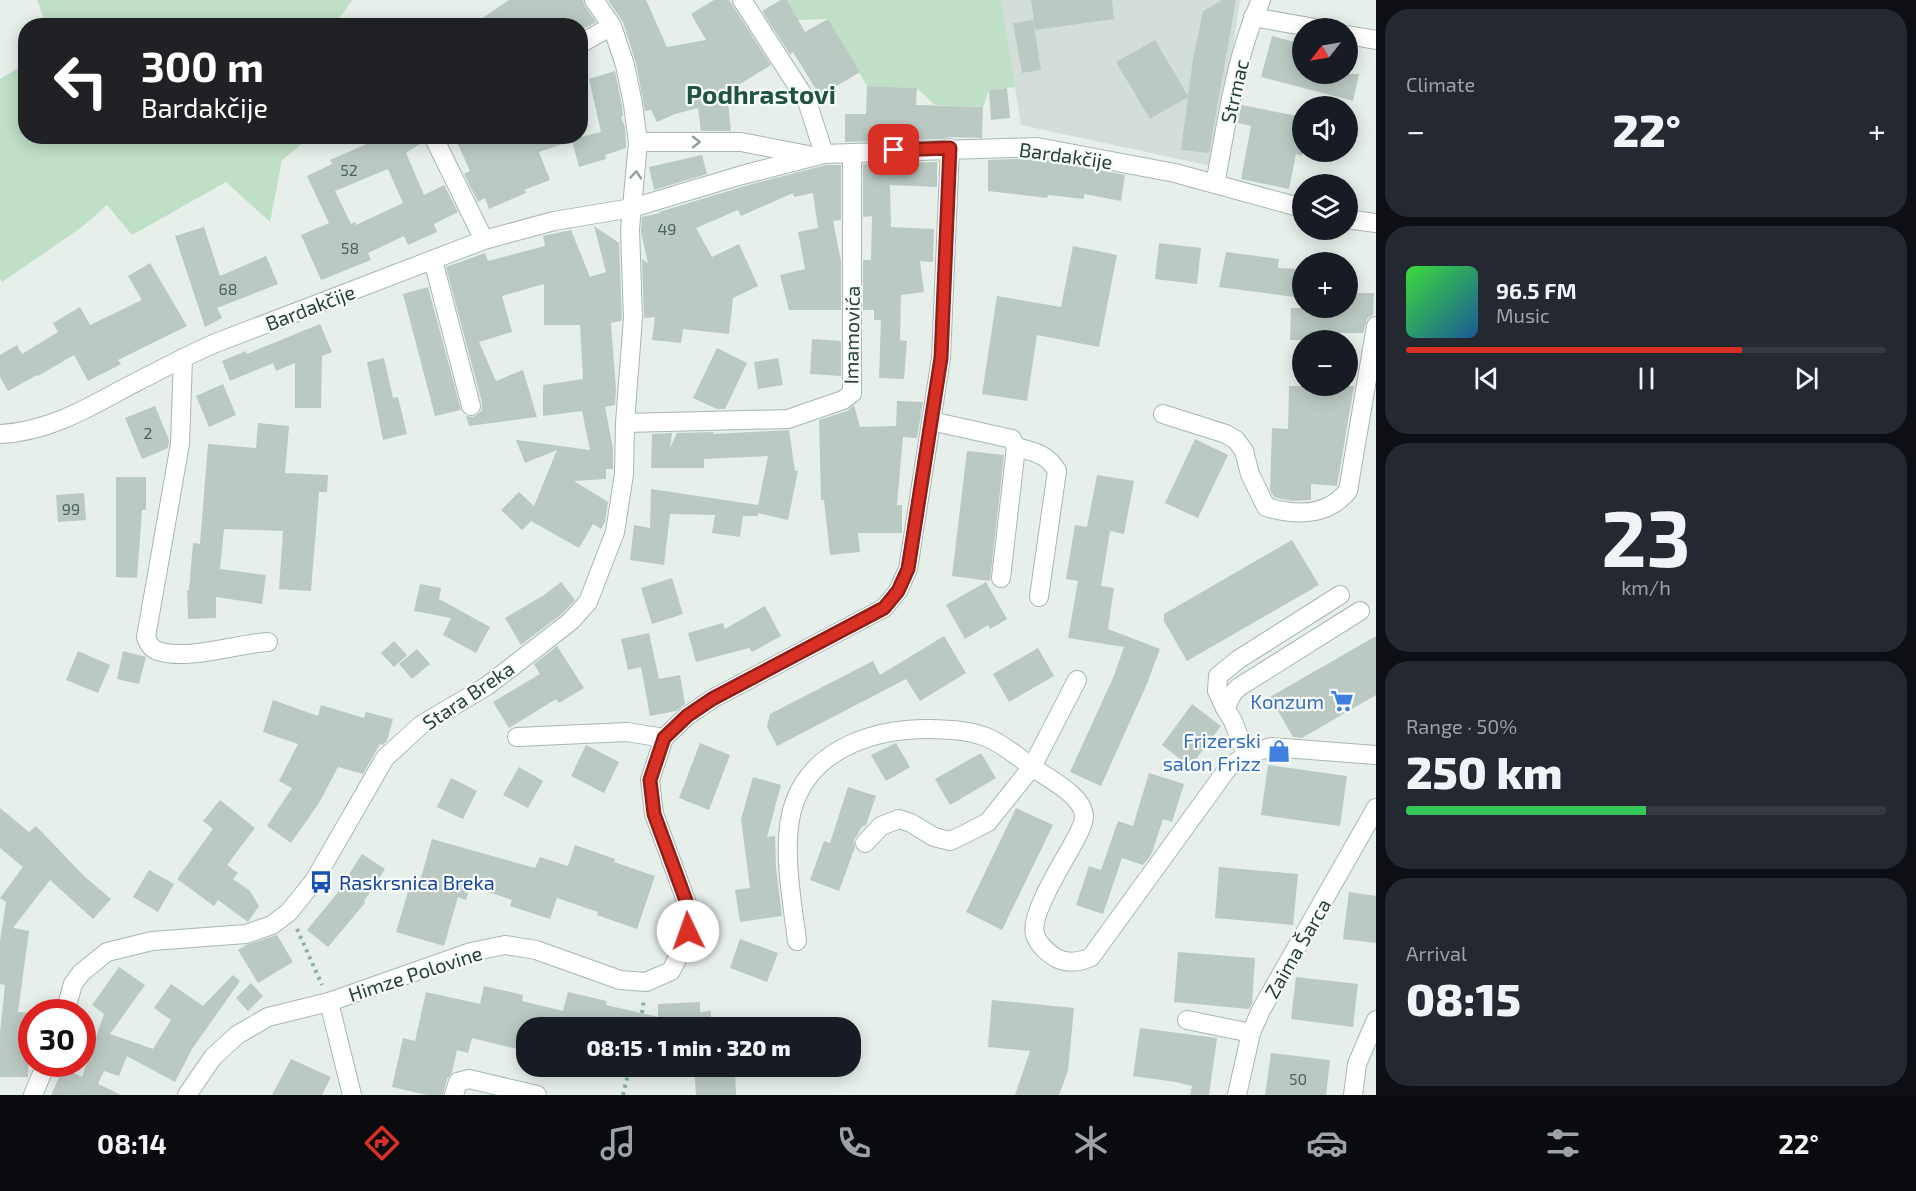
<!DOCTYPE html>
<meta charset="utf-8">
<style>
body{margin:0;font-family:"Exo 2",sans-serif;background:#242831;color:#f1f3f6;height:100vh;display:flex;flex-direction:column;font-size:22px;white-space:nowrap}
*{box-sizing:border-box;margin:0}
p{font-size:20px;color:#9ea1a6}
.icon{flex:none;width:33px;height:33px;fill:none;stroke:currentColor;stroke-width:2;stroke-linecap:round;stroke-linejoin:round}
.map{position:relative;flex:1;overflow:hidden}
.side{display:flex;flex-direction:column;gap:9px;padding:9px;background:#0d0f14;width:540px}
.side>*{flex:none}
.banner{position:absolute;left:18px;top:18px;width:570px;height:126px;border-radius:24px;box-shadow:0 3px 15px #0003;background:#202124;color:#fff;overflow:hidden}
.needle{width:39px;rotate:239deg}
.controls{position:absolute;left:1292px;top:18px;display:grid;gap:12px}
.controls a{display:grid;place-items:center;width:66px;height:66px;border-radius:50%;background:#171b24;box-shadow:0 3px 15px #0003;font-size:30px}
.speed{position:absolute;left:18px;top:999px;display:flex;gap:12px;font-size:30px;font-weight:700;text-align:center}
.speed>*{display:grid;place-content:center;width:78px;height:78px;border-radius:50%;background:#171b24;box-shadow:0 3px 15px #0003;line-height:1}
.speed .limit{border:9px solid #d22;background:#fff;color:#111}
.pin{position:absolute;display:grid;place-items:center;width:51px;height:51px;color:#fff;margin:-26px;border-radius:12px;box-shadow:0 3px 9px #0006}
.me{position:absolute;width:66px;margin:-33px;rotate:357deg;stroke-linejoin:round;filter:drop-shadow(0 0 4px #0008)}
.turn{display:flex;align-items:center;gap:21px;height:126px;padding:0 24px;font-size:27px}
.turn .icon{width:78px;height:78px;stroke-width:2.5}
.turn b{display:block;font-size:42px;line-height:51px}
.big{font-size:45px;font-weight:800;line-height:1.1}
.side .tile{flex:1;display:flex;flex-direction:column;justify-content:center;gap:9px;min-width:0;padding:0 21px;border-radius:24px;background:#242831}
.side .dial{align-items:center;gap:0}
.dial b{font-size:78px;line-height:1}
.song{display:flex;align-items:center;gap:18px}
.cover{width:72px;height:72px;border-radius:9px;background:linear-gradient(135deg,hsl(120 70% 55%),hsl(210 70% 35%))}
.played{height:6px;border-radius:3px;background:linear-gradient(90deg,#d93025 70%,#363941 70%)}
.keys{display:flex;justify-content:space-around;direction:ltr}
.heat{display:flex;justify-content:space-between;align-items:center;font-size:33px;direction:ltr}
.charge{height:9px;border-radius:4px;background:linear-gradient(90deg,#34c759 50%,#363941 0)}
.trip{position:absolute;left:516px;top:1017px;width:345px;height:60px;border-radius:24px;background:#171b24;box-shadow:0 3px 15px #0003;font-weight:800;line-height:60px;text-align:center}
.menu{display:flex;height:96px;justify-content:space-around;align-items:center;background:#090b0e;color:#9ea1a6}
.menu .icon{width:42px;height:42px}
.menu .current{color:#d93025}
.menu b{font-size:27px;color:#f1f3f6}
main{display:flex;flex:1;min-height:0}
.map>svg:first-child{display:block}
</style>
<main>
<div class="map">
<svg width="1376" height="1095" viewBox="0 0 1376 1095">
<rect width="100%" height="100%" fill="#e6efea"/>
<path fill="#d4ded9" d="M1001,0H1240L1216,167L1021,125Z"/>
<g fill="#c0dfc7">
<path d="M37,0H352L335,25L47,26Z"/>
<path d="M787,0H1001L1015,87L989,90L983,107L935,105L917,88L867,86L828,19L798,20Z"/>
<path d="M25,64L26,136L299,137L303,143L282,160L270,222L226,182L132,235L107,205L82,227L2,282L0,279V79Z"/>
</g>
<g fill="#bbc9c3" fill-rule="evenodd">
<path d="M509,0H583L585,6L596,22L580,31V26H471Z"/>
<path d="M608,0H646L667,47L706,40L691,14L714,0H729L771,65L727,92L731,131H701L698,108L675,114L657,122L651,110L645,111L636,63L623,22Z"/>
<path d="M781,0H787L805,32L828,19L860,72L820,96L793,52L790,54L762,11Z"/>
<path d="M1031,0H1112L1114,19L1035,30Z"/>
<path d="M1222,0H1236L1209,153L1181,150L1188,97L1150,119L1116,62L1155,40L1188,96L1193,59L1203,11Z"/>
<path d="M1033,20L1041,70L1022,73L1013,23Z"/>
<path d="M1272,36L1302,44V74H1359L1353,101L1261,77Z"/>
<path d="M615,71L622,106L623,116L621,117L625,127L626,148L605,155L606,159L579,167L572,141L539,152L550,180L524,190L526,193L489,209L485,198L478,202L464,174L470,171L454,136L577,138L601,132L589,79Z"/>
<path d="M867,86L917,88L916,105L983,107L982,138L950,137L944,139L845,142V114H866Z"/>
<path d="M1007,88L1010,118L991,120L989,90Z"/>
<path d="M1241,105L1302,117V156L1296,154L1289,189L1241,179L1251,126L1238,123Z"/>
<path d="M385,136H422L423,142L406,153L424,195L444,185L458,212L434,224L437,232L408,245L404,236L368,253L371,260L321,280L301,235L329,223L307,176L332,164L330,160ZM388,169L403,203L356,225L355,222L351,224L335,191Z"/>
<path d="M702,155L707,174L654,190L649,167Z"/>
<path d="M1036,158L1125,175L1121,201L1084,194V199L1048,195L1047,198L988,191V160Z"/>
<path d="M937,162V187L890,185L891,227L934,229L933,262L920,261L924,292L901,295L900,340L907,341L904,379L879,378L881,320H874V310H863V260H871L872,216L863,217V164Z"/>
<path d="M826,165H841V220L833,221L841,261V310H789L780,275L805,269L798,232L818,228L813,193L794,197L793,193L741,216L738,210L696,228L712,257L739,244L758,286L733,298L729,334L683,329L681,343L652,340L655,317L644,318L642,259L648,263L641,232L642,217L660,213L659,212L745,186Z"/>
<path d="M594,226L619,243L622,318L621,321L611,323L616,390L615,405L605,407L613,448V469H606V479L574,481L608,502L605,522L601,529L593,524L579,548L531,521L522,530L501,510L519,492L534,506L557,450L525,463L516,440L590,450L582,411L543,416V385L583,379L580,325H544V284L502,296L512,332L479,342L496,381L523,370L537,417L469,426L466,416L473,417L478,414L482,410V403L446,267L485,253L488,261L545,246L543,236L571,230L590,277L606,272Z"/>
<path d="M204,227L220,276L266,256L278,284L217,308L222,318L205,327L175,236Z"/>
<path d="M1159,243L1201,248L1197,284L1155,279Z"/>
<path d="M1073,246L1117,255L1099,347L1037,335L1027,401L982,394L997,296L1061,307Z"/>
<path d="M1226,252L1279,259L1278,268L1302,269V298L1219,287Z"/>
<path d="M150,263L187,326L118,360L121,364L88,381L74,355L38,376L37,375L8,391L0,377V355L17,345L22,354L58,332L53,323L80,307L90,325L142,300L128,276Z"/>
<path d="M428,287L461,410L435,416L403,294Z"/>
<path d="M1347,293H1374L1373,315L1367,319L1363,333H1333L1332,340H1290L1291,308H1347Z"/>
<path d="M320,324L332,352L322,356L321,408H295V363L276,371L273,363L230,381L222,361L246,351L247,354Z"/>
<path d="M812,339L841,341V376L810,374Z"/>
<path d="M717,348L747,363L725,409H717L693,398Z"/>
<path d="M384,358L393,398L398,397L407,434L383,440L367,362Z"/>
<path d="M778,358L783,385L758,389L754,362Z"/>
<path d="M223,384L236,415L209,427L196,396Z"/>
<path d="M1289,386H1354L1337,486L1311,484V500L1292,501L1277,498L1274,497L1270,490L1272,428L1288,429Z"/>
<path d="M897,401L923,402L917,438L903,437L897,505H902V533H858L860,552L830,555L824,500H821L819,420L847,411L854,405L860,427L896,426Z"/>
<path d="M155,406L169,440L168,448L142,459L125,418Z"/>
<path d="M258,423L289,426L285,473L328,475L327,492H319L311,591L279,589L283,531L224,529L220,569L266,575L262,604L216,597V618L188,619L187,590H189L193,543L200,544L208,444L256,448Z"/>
<path d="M789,430L795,471H798L788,520L758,513V516H743L740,537L712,533L715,515L670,514L664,565L630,560L634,525L650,528L651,489L758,505L768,456L704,459V468H651L652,434L672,433L670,448L677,433L714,432L713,434Z"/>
<path d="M1195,439L1228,455L1198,518L1165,503Z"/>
<path d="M967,451L1004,455L990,581L952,576Z"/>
<path d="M1097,475L1134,481L1124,534L1110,531L1101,586L1114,588L1108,629L1160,649L1146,686L1101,786L1070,772L1113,678L1124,647L1068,638L1078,581L1066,579L1075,525L1087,527Z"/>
<path d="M116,477H146V510H142L137,578L116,577Z"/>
<path d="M84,493L86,520L58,522L56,495Z"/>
<path d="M1292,540L1319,585L1187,661L1164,621V614Z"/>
<path d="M672,578L683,614L652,624L641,588Z"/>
<path d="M561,582L575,600L563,613L521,645L505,618L544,595Z"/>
<path d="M986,582L1007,619L990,629L988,625L965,639L946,605Z"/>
<path d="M420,584L441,588L439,599L490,627L476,653L443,635L451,618L414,611Z"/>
<path d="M765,606L781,636L752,652L749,648L696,662L688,633L723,623L725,629Z"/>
<path d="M649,633L659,679L680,675L685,704L676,711L650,716L641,667L628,670L621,639Z"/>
<path d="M944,636L966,673L920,701L906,679L777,746L767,727L770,714L873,661L880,675Z"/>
<path d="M1376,636V695L1302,738L1293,737L1270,697Z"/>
<path d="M394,641L407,655L394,667L381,653Z"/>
<path d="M557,646L584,688L559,703L556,699L509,728L493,702L540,674L534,664Z"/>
<path d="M1038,648L1054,676L1009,702L993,674Z"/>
<path d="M417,649L430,664L412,679L399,664Z"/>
<path d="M78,651L110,665L98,693L66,680Z"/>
<path d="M123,651L146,657L139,684L117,679Z"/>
<path d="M273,700L318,716L321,705L364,718L366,712L393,719L387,741L383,745L380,744L363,774L338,767L319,803L291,843L267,826L292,788L279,781L298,744L263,732Z"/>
<path d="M1192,704L1221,726L1190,767L1162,745Z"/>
<path d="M700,743L730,755L709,810L679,798Z"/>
<path d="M896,743L910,767L886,781L871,755Z"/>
<path d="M586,745L619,762L604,793L571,776Z"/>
<path d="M981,753L996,778L950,805L935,779Z"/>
<path d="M1268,765L1347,776L1340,826L1261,815Z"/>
<path d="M519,767L543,781L528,808L503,795Z"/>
<path d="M1149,773L1184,784L1172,822L1163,819L1151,855L1143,865L1122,858L1103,914L1076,905L1089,866L1101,870L1118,821L1133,826Z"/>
<path d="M753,777L781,785L767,837L775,836L776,868L782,916L740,922L735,890L750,888L741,819Z"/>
<path d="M451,778L477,791L463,819L437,807Z"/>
<path d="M848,787L876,796L866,825L862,827L854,840L855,847L839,891L810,880L824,841L830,843Z"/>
<path d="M220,800L255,828L227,865L238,873L233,879L250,891L259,906L248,922L218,900L214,906L177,879L213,829L203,821Z"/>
<path d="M0,808L29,832L36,826L85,877L111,899L93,919L50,880L13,928L29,931L18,1012L30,1013L26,1054H29L28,1077H0V1033L5,985L0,984V941L6,902L0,898L23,867L0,848Z"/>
<path d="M1016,808L1053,825L1002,930L966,912Z"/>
<path d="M432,839L535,868L540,857L568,866L575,845L615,859L614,862L655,876L637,929L597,915L598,912L557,898L550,919L510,906L512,900L470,886L466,900L458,897L444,946L396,932L410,885L418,888Z"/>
<path d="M362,854L385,869L364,901L365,903L328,947L307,930L348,880L346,879Z"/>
<path d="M1219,867L1298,874L1293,925L1215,918Z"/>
<path d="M149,870L174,884L158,912L133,897Z"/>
<path d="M1349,892L1376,896V943L1343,939Z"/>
<path d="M277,935L293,962L258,983L238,950L246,945Z"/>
<path d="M740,939L778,953L767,982L730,968Z"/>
<path d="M1178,952L1255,958L1252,1004L1249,1009L1174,1002Z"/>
<path d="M119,967L145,985L110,1034L153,1049L171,1020L154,1008L171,984L203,1006L233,975L240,981L192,1049L175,1082L127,1056L119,1076L104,1071L98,1084L121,1095H51L63,1068L82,1077L104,1014L92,1005Z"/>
<path d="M1296,977L1358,984L1353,1027L1291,1019Z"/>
<path d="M251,983L263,996L248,1011L236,998Z"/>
<path d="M484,986L523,995L522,1001L563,1011L568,992L607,1001L606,1005L658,1017V1004L700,1002V1012L711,1011V1028H526V1051L472,1038L468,1053L457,1050L452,1073L447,1079L443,1095H427L392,1087L403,1038L415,1041L426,992L480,1004Z"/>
<path d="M992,1000L1074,1008L1068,1071L1059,1095H1015L1030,1051L988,1047Z"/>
<path d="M1140,1028L1217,1038L1209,1095H1190L1192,1086L1176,1082L1133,1076Z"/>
<path d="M1271,1053L1330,1060L1326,1095H1265Z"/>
<path d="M291,1059L331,1077L322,1095H272Z"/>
<path d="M694,1066H735L736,1095H696Z"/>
</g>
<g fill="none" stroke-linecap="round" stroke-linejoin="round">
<g stroke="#a8b7b1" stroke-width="20">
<g id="minor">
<path d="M742,0L807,101L824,154"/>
<path d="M1253,17L1315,28"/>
<path d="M1347,35L1376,40"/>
<path d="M580,44L612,26"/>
<path d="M433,136L484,240"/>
<path d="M638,142H741L808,155"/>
<path d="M1215,184C1227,123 1235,57 1261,0"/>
<path d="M1347,219L1376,223"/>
<path d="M433,260L471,406"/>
<path d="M183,358L180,444L146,637C148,643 151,649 158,651C188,661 235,644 268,642"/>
<path d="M1163,414L1226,434L1236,440L1244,451L1250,474L1266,507C1287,513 1314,516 1333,504C1339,501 1344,495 1348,491L1376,326"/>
<path d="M931,421L1012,439L1016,447L1001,578"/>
<path d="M625,423L788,419L843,400L852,393V153"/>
<path d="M0,434C45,432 83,411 121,390C152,374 182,358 213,344L484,240L554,221L632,208L742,175L824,154L1037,147L1175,173L1302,208"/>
<path d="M1016,447C1034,452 1048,454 1057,471L1039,597"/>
<path d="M1077,680L1032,767C1047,778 1083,795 1084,816C1084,824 1078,835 1074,842C1064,861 1029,915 1035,934C1038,945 1047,952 1056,958C1068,964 1080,962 1091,957L1228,768L1246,755L1271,747L1376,755"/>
<path d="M1225,708L1217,691L1218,676L1239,659L1340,595"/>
<path d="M517,737L627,732L664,738"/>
<path d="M1246,755L1233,721L1225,708L1233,693L1239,687L1360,611"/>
<path d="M797,941C792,900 780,839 795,801C816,746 878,728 932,729C950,730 968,730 986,737C1002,743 1018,757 1032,767L988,822L965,834L950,841L934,837L911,823L899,819L881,826L865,843"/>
<path d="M329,1002L352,1095"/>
<path d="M65,1012L73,984L81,973L107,952L152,941L246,934L272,925L289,912L314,881L385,758L421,725L487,686L571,621L588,602L615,532L624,474L625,423L633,318L630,229L638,142L633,104L625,65L612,26L594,0"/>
<path d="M1187,1020L1251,1033"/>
<path d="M33,1095L46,1064"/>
<path d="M187,1095L213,1057L237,1035L268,1017L329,1002L471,952L505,945L536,950L620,980L646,982L671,971L684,945L692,917L654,814L650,780L664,738L687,716L712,699L884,608L898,591L908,569L941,358L950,148"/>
<path d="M454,1095L458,1082L469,1079L537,1095"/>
<path d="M1237,1095L1251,1033L1261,1010L1376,808"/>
<path d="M1353,1095L1357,1064L1376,1020"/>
</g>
</g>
<g stroke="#88b1a2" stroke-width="4" stroke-dasharray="3 4.5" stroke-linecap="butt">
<path d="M297,929L322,985"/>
<path d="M642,1013L644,999"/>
<path d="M623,1095L630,1066"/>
</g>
<use href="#minor" stroke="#fff" stroke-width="18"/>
</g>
<defs><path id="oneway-chevron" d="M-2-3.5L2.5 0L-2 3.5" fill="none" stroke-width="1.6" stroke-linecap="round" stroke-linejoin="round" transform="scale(1.5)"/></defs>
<g stroke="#92a09c">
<use href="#oneway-chevron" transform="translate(696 142)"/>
<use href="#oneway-chevron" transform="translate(636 175) rotate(-85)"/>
</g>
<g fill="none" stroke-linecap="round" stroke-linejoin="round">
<g stroke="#8d1f18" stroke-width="15">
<path id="route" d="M688,931L692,917L654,814L650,780L664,738L687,716L712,699L884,608L898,591L908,569L941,358L950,148L894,150"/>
</g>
<use href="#route" stroke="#d93025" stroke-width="10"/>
</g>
<defs>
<g id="supermarket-bare" transform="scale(1.8)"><path d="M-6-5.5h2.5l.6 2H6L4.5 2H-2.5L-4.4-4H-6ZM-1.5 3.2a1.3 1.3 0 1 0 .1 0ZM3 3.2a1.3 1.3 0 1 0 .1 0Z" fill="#3f7fe0" stroke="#f7fbf9" stroke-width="2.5" paint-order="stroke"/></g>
<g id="shop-bare" transform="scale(1.8)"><path d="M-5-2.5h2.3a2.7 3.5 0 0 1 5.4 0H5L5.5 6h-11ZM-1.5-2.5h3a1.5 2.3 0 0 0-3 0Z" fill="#3f7fe0" stroke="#f7fbf9" stroke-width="2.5" paint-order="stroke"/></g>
<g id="bus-bare" transform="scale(1.8)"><path d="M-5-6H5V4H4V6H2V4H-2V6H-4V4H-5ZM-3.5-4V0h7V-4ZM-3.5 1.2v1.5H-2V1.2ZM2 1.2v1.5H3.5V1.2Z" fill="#1a4fb4" stroke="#f7fbf9" stroke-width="2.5" paint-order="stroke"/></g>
</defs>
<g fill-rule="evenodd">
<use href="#supermarket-bare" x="1342" y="701"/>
<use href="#shop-bare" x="1279" y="751"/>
<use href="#bus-bare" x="321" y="882"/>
</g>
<g text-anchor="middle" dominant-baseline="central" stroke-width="4.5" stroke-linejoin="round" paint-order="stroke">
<g font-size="16" fill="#4a635b">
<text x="349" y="169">52</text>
<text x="667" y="228">49</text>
<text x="350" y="247">58</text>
<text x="228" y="288">68</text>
<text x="148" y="432">2</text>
<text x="71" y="508">99</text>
<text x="1298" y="1078">50</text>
</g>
<g font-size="20" fill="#254138" stroke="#f7fbf9">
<text transform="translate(1234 91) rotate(-77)">Strmac</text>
<text transform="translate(1066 155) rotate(8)">Bardakčije</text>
<text transform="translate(310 307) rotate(-21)">Bardakčije</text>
<text transform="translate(851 335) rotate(-89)">Imamovića</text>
<text transform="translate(468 695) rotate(-34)">Stara Breka</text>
<text transform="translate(1297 948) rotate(-60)">Zaima Šarca</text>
<text transform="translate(415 973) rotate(-18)">Himze Polovine</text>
</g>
<g font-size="20" fill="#366cbe" stroke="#f7fbf9" text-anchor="end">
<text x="1324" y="701">Konzum</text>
<text x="1261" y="740">Frizerski<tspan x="1261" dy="23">salon Frizz</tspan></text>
</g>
<g font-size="20" fill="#164399" stroke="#f7fbf9" text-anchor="start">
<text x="339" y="882">Raskrsnica Breka</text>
</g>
<g font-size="26" font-weight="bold" fill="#215344" stroke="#f7fbf9">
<text x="761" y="93">Podhrastovi</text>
</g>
</g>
</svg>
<div class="controls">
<a><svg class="needle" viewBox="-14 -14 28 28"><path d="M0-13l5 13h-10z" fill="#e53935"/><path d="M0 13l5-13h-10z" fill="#9ea1a6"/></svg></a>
<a><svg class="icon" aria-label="sound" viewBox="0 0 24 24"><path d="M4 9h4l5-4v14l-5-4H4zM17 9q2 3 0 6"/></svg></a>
<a><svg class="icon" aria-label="layers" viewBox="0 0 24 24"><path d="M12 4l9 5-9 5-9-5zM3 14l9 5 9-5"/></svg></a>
<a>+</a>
<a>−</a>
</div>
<div class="speed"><div class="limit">30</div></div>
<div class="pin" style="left:894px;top:150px;background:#d93025"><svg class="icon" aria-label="arrive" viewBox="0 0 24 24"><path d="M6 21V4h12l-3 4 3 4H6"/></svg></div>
<svg class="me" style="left:688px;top:931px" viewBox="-20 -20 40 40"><circle r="19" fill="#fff"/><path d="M0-13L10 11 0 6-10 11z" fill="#d93025"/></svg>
<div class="trip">08:15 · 1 min · 320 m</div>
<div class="banner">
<div class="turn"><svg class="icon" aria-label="left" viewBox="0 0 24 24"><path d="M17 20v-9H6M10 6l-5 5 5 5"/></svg><div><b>300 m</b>Bardakčije</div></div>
</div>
</div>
<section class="side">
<div class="tile"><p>Climate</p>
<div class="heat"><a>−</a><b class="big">22°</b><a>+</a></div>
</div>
<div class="tile">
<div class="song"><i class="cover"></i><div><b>96.5 FM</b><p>Music</p></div></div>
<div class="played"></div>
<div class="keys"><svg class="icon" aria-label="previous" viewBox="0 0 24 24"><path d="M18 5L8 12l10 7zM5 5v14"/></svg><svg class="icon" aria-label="pause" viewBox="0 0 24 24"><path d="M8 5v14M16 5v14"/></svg><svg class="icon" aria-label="next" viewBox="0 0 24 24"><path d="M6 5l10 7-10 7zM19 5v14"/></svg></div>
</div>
<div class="tile dial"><b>23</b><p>km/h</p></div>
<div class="tile"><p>Range · 50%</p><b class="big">250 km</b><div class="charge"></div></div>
<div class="tile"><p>Arrival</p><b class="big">08:15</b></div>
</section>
</main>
<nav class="menu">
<b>08:14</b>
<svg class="icon current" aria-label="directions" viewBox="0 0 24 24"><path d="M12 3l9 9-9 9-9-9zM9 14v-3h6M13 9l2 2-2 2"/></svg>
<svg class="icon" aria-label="music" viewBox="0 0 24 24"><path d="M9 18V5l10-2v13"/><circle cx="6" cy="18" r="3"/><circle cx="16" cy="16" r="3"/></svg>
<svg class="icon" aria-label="phone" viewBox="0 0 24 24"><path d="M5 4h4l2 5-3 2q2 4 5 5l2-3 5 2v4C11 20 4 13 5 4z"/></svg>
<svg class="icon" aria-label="climate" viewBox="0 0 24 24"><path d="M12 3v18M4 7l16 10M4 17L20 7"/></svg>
<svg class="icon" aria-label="car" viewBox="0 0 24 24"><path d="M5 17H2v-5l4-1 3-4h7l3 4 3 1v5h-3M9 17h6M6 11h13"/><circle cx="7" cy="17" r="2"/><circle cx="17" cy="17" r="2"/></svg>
<svg class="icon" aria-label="filters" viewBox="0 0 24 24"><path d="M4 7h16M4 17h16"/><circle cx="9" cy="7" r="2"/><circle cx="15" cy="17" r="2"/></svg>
<b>22°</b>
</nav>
